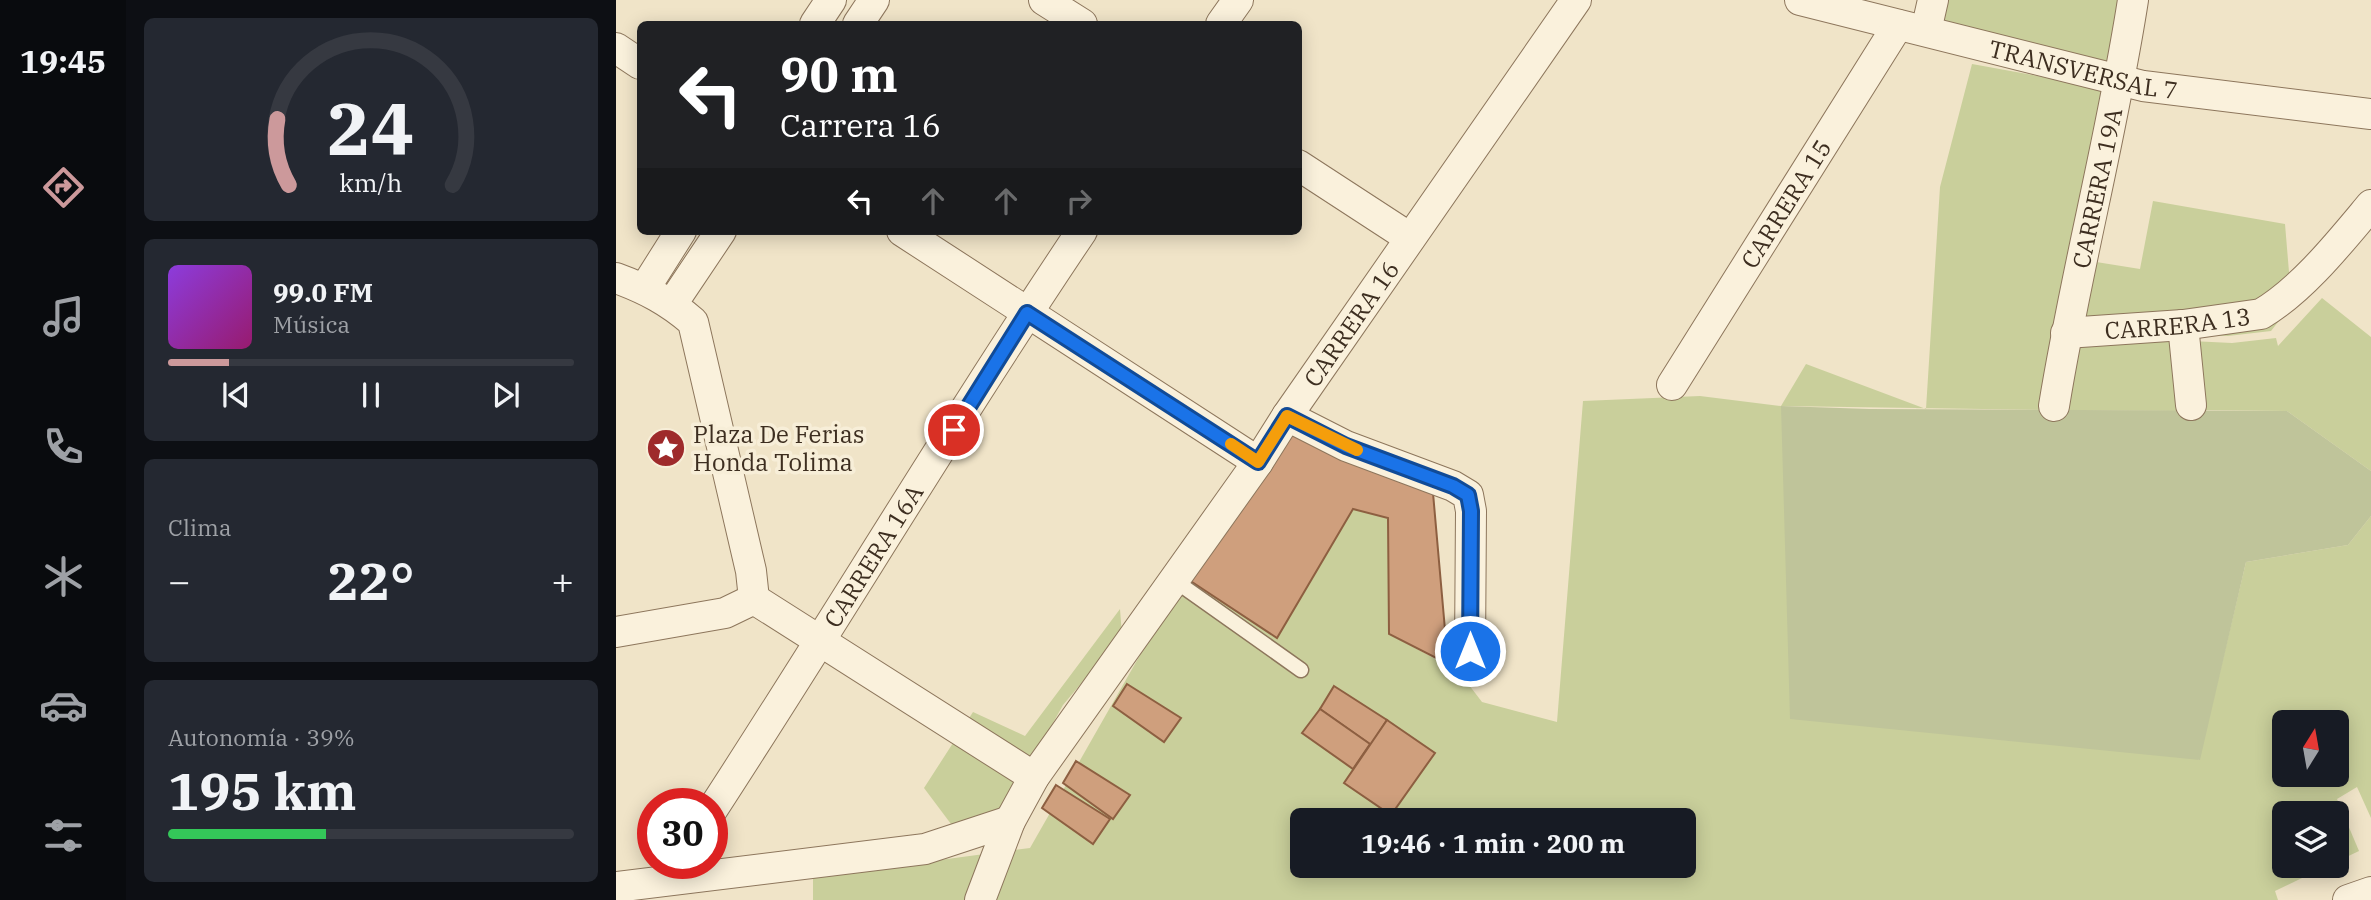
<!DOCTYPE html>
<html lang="es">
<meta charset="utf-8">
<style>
body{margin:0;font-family:"IBM Plex Serif",serif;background:#242831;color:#f1f3f6;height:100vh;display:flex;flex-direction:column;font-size:26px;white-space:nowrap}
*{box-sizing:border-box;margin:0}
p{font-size:23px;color:#9ea1a6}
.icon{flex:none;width:38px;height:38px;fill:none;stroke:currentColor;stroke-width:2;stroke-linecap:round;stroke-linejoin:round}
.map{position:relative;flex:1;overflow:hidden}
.sheet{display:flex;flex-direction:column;gap:18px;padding:18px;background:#0d0f14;width:490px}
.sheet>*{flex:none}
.banner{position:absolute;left:21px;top:21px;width:665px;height:214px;border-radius:10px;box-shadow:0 4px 18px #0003;background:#202124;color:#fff;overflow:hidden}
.needle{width:46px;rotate:11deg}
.buttons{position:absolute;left:1656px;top:710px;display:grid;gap:14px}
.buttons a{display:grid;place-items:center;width:77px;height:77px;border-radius:10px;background:#171b24;box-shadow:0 4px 18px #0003;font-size:35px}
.speed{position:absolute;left:21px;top:788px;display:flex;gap:14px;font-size:35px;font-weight:700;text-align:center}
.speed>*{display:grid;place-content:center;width:91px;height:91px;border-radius:50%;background:#171b24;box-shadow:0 4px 18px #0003;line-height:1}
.speed .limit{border:10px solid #d22;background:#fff;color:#111}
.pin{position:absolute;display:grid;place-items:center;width:60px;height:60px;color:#fff;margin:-30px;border:4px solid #fff;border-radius:50%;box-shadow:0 2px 7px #0007}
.me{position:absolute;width:77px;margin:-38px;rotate:0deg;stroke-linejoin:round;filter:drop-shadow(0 0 5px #0008)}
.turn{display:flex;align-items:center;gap:24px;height:147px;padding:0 28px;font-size:32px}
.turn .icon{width:91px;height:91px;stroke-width:2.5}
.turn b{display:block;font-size:49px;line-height:60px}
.lanes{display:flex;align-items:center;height:66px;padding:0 28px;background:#0003;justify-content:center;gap:35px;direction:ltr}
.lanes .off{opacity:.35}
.big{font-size:52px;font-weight:700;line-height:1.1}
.sheet .widget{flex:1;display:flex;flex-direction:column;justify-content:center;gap:10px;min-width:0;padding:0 24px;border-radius:10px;background:#242831}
.sheet .dial{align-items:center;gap:0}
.dial svg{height:182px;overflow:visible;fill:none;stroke:#363941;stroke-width:7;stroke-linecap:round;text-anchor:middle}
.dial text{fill:#f1f3f6;stroke:none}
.song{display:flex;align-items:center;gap:21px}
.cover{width:84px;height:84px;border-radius:10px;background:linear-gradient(135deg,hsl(270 70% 55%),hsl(320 70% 35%))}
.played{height:7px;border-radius:4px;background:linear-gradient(90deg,#cc999b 15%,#363941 15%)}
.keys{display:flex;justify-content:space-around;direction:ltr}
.heat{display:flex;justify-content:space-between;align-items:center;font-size:38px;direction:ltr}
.charge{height:10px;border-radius:5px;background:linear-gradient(90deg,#34c759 39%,#363941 0)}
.trip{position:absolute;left:674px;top:808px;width:406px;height:70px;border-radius:10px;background:#171b24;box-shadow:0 4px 18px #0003;font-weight:700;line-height:70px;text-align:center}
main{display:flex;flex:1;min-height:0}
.tab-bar{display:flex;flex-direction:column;width:126px;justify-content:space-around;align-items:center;background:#090b0e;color:#9ea1a6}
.tab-bar .icon{width:49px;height:49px}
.tab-bar .on{color:#cc999b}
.tab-bar b{font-size:32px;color:#f1f3f6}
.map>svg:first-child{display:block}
</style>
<main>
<nav class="tab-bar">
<b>19:45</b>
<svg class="icon on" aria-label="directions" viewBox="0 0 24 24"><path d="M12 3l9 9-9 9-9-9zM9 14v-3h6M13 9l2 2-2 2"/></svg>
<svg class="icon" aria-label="music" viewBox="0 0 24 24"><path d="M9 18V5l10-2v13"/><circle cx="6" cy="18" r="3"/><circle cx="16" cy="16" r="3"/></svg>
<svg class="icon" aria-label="phone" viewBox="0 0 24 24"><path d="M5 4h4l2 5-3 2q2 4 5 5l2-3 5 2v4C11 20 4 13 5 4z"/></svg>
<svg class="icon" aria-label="climate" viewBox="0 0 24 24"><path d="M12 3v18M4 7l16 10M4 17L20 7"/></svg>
<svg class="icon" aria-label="car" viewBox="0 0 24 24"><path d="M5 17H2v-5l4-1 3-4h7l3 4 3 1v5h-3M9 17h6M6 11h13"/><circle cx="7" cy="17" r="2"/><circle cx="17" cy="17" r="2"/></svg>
<svg class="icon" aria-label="filters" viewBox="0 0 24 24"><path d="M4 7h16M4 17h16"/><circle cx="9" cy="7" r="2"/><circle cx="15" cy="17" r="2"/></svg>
</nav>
<section class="sheet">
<div class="widget dial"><svg viewBox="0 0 100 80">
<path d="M14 69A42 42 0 1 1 86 69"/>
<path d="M14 69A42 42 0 0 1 9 40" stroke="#cc999b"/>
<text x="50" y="56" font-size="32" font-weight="700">24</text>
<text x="50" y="72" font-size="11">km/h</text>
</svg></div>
<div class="widget">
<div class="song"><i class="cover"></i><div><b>99.0 FM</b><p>Música</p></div></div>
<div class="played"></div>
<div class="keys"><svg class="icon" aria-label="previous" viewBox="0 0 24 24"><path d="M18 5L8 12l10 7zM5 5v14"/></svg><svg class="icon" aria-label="pause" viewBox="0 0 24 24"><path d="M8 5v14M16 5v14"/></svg><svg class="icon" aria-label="next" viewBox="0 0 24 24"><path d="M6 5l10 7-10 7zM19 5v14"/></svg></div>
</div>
<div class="widget"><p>Clima</p>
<div class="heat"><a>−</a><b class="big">22°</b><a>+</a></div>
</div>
<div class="widget"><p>Autonomía · 39%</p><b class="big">195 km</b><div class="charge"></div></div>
</section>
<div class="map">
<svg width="1755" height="900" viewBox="0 0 1755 900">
<rect width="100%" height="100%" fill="#f0e4c8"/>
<g fill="#c9cf9b" fill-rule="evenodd">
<path d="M1324,0H1512L1502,66L1320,20Z"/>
<path d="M1356,64L1488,88L1431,410L1165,406L1583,760L1630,562L1732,545L1755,516V818L1741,787L1721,799L1743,851L1720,862V814H1668V866H1711L1659,891L1662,900H197V877L414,848L556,599L570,578L661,638L737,509L772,518L773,634L853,677V685L866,702L941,722L967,401L1084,396L1165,406L1190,364L1310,409L1324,187ZM1668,723H1720V775H1668ZM686,821H1068V866H686Z"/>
<path d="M1537,201L1669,224L1673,272L1690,286L1655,331L1612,336L1458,330L1474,261L1524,269Z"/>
<path d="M1706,298L1755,337V471L1671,411L1579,410L1575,341L1616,343L1660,338L1662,346Z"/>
<path d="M1455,336L1566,341L1571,411L1445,410Z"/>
<path d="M504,609L506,635L447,705L403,784L391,814L338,828L308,788L357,712L409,736Z"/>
</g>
<path fill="#bfc49a" d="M1165,406L1253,409L1671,411L1755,471V516L1732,545L1630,562L1584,760L1174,719Z"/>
<g fill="#cf9f7d" stroke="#8d5f41" stroke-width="2">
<path d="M674,429L817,493L832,664L773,634L772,518L737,509L661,638L570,578Z"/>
<path d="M511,684L565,718L548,742L497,706Z"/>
<path d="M718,686L771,720L755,745L704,709Z"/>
<path d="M704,709L754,744L737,769L686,733Z"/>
<path d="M771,720L819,753L775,815L728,783Z"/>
<path d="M460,761L514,795L497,819L447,783Z"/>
<path d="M440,785L494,819L477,844L426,808Z"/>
</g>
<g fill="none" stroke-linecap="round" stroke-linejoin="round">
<g stroke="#8d765c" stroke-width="17">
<path id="lane" d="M558,580L685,670"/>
</g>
<g stroke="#8d765c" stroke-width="32">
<g id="street">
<path d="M428,0L466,24"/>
<path id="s1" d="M1184,0L1527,86L1755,114"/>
<path d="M199,24L215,0"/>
<path d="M242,24L258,0"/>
<path d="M605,24L622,0"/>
<path d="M1310,31L1317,0"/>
<path d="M0,48L24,64"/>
<path d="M682,165L794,238"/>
<path d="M286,231L642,462"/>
<path d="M0,278C30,289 53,301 77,322L135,571L138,599"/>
<path d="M29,288L65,231"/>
<path d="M56,304L105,231"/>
<path d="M1567,325L1575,405"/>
<path id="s2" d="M1450,333L1567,325L1645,314C1686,290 1724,242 1755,205"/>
<path id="s3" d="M1056,385L1282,25"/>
<path id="s4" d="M1438,406C1460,270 1496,136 1517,0"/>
<path d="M671,416L730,446L837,486L852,495L855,511L854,651"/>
<path d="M138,599L418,777"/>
<path d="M0,632L109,613L138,599"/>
<path id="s5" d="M96,810C221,618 338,421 466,231"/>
<path d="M0,887L309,849L394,821"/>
<path id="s6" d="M364,900L394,821L418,777L642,462L671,416L960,0"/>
<path d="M1732,900L1755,892"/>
</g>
</g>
<use href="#lane" stroke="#faf1dc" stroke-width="14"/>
<use href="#street" stroke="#faf1dc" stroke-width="30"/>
</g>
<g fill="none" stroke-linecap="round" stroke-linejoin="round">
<g stroke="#114b97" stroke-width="18">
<path id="route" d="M338,430L411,313L642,462L671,416L730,446L837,486L852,495L855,511L854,651"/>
</g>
<use href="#route" stroke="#1a73e8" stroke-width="12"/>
<path stroke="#f59e0b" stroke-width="12" d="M615,444L642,462L671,416L741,450"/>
</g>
<defs>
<g id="sight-disc" transform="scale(2.0125)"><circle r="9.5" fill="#9e2a2b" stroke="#f7eed8"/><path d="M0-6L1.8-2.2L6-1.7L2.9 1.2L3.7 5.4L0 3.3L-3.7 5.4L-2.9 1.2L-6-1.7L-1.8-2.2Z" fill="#fff"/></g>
</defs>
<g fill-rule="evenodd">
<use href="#sight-disc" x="50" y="448"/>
</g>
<g text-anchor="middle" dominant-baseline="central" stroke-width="7" stroke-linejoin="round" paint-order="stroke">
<g font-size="24" fill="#3d2e20" stroke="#f7eed8">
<text stroke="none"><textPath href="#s1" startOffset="292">TRANSVERSAL 7</textPath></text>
<text stroke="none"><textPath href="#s4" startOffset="222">CARRERA 19A</textPath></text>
<text stroke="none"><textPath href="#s3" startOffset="214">CARRERA 15</textPath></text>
<text stroke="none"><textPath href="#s2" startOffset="112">CARRERA 13</textPath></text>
<text stroke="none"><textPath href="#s6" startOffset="688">CARRERA 16</textPath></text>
<text stroke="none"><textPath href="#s5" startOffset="301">CARRERA 16A</textPath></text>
</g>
<g font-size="24" fill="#3d2e20" stroke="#f7eed8" text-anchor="start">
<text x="77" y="434">Plaza De Ferias<tspan x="77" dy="28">Honda Tolima</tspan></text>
</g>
</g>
</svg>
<div class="buttons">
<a><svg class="needle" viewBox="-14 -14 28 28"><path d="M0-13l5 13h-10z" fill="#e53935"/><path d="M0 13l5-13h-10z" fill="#9ea1a6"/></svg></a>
<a><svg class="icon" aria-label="layers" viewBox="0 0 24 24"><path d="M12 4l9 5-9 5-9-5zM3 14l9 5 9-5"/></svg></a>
</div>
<div class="speed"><div class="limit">30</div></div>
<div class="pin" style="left:338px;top:430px;background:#d93025"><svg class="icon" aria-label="arrive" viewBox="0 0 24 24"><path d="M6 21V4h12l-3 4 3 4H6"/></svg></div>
<svg class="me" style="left:854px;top:651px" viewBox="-20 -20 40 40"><circle r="17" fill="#1a73e8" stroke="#fff" stroke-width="3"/><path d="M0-11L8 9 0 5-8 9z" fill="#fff"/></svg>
<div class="trip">19:46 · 1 min · 200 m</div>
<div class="banner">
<div class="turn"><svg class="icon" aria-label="left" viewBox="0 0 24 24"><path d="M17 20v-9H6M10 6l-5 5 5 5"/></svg><div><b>90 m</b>Carrera 16</div></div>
<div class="lanes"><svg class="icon" aria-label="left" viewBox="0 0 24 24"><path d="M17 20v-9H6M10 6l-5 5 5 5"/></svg><svg class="icon off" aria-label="ahead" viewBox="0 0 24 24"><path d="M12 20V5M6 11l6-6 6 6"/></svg><svg class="icon off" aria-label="ahead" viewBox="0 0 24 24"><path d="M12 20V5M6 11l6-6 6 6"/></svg><svg class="icon off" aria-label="right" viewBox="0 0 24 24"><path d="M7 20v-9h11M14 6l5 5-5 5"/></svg></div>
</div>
</div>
</main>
